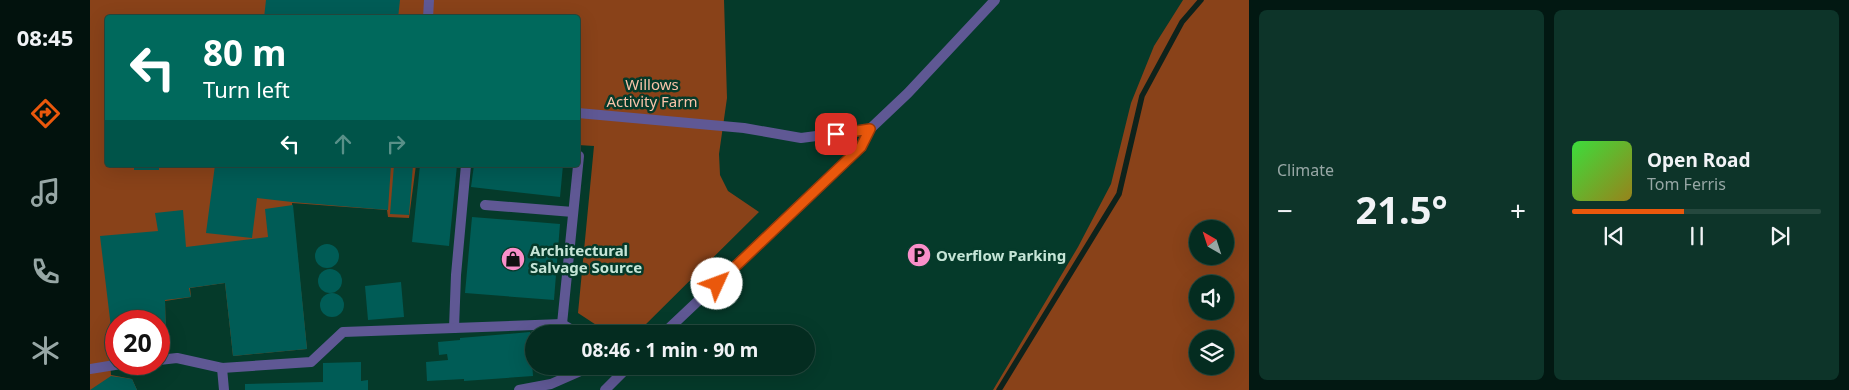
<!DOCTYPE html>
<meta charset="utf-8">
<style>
body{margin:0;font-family:"Noto Sans",sans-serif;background:#0d3429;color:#f1f3f6;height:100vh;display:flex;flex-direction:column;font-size:19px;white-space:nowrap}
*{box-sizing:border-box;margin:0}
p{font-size:16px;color:#97a7a5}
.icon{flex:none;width:28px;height:28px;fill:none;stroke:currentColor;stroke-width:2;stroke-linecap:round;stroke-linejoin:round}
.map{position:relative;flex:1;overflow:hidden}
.panel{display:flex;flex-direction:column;gap:10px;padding:10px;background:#021812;width:600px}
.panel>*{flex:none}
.top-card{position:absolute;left:15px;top:15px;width:475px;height:152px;border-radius:5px;box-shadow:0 5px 20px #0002,0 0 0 1px #25483e;background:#00695c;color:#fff;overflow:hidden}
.needle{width:32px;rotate:321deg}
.controls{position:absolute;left:1099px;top:220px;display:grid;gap:10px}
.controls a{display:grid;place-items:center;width:45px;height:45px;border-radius:50%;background:#042c20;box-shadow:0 5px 20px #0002,0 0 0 1px #25483e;font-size:25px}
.speed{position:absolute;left:15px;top:310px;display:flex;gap:10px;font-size:25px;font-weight:700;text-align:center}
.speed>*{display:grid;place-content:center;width:65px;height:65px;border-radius:50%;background:#042c20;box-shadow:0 5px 20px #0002,0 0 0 1px #25483e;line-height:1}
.speed .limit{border:8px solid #d22;background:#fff;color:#111}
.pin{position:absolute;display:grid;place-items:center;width:42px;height:42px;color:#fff;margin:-21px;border-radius:10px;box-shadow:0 2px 8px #0006}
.me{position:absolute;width:55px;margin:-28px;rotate:47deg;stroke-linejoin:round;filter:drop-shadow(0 0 4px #0008)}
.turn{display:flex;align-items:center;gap:18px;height:105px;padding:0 15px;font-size:22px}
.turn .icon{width:65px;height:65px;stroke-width:2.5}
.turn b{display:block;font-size:35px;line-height:42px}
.lanes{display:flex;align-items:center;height:48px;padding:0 15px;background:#0003;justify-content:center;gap:25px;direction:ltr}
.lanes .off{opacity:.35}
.big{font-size:38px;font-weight:700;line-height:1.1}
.panel .card{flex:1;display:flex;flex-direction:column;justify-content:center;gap:8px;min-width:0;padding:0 18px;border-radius:8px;background:#0d3429}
.song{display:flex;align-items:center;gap:15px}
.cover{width:60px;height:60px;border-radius:8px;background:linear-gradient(135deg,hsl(120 70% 55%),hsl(50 70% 35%))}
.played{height:5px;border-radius:2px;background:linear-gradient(90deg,#ea580c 45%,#25483e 45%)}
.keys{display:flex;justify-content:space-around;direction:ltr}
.heat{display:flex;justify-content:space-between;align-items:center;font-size:28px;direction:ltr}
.panel .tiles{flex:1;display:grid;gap:10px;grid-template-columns:repeat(2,1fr)}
.trip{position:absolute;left:435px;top:325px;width:290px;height:50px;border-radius:25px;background:#042c20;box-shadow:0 5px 20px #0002,0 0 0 1px #25483e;font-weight:700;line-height:50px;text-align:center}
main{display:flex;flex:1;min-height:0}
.menu{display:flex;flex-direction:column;width:90px;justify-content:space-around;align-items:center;background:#02120d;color:#97a7a5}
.menu .icon{width:35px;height:35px}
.menu .active{color:#ea580c}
.menu b{font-size:22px;color:#f1f3f6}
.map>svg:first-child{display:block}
</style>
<main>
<nav class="menu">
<b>08:45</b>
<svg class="icon active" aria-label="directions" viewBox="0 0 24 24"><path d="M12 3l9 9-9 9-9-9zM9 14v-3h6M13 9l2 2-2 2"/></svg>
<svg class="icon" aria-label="music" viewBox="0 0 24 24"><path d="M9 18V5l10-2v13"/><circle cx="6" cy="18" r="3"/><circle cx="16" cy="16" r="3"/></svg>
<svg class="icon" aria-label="phone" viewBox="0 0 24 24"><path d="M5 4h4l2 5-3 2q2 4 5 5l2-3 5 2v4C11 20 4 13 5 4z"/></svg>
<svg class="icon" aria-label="climate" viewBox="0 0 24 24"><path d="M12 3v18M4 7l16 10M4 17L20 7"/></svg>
</nav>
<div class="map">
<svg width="1159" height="390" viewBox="0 0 1159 390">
<rect width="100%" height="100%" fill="#053a2a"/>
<g fill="#894219" fill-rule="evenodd">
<path d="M0,0H634L637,98L629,154L630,175L638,191L669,212L546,334H520L488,313L504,146L488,145V18H18V165H326L319,218L298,217L297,210L202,203L217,349L143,356L135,283L100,288L101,297L75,301L76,338L69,339V321H26V344L19,345L21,375L42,379L47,390H0Z"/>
<path d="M1093,0H1159V390H903L988,247L1021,184L1041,103L1064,46ZM1108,229H1135V256H1108ZM1108,284H1135V311H1108ZM1108,339H1135V366H1108Z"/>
</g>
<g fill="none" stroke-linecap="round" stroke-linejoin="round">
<path stroke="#0e221b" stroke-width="5.5" d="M909,390L1029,194L1052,96L1092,22L1111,0"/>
</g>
<g fill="#005c56">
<path d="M176,0H310L308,18H174Z"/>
<rect x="44" y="165" width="25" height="5"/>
<path d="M125,165H301L298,210L202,202L167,198L162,238L116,233Z"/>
<path d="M304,165H323L319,215L300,214Z"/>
<path d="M330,165H367L359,246L322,242Z"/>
<path d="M384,165H473L470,197L381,187Z"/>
<path d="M203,205L217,349L143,356L135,283L99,288L101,297L75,300L76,338L69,339V321H26V344H23L10,236L68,231L65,213L93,210L96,247L178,237L175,209Z"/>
<path d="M382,217L470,224L464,300L375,293Z"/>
<circle cx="237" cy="256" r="12"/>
<circle cx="240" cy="281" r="12"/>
<path d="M311,282L314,317L278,320L275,286Z"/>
<circle cx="242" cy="305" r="12"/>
<path d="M440,332L443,376L374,381V379L337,381L336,362L358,360L357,354L349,355L348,342L370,340V338Z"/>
<path d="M271,362V381L278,380V390H155V384L233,382V363Z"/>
<path d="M21,376L42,379L47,390H0Z"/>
</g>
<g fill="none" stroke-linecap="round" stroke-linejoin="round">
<g stroke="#5f5894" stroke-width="10">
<path d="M338,18L339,0"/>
<path d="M488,113L654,128L711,138L780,129L818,93L905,0"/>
<path d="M395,205L483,212"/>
<path d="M472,324L489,156"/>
<path d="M364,328L366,275L376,165"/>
<path d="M573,334L771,147L780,129"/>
<path d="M69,360L87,358L132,368L221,362L253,332L472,324L489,334"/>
<path d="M132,368L134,390"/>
<path d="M0,369L31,364"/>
<path d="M429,390L461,384L502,366"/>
<path d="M515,390L539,366"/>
</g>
</g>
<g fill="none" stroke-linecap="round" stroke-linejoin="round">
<g stroke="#983908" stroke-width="12">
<path id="route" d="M627,284L771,147L780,129L746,134"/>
</g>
<use href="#route" stroke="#ea580c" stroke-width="9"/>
</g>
<defs>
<g id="parking-disc" transform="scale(1.25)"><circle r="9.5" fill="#f98fc9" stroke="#053a2a"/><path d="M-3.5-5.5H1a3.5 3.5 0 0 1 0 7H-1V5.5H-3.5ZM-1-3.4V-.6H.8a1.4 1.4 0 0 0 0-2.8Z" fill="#111"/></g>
<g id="shop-disc" transform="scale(1.25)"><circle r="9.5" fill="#f98fc9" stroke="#053a2a"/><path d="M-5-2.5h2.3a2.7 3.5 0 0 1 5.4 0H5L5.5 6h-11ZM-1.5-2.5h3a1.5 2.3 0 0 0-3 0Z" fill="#111"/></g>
</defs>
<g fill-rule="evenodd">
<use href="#parking-disc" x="829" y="255"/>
<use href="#shop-disc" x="423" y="259"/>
</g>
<g text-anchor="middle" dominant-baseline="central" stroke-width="5" stroke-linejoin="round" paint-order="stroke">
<g font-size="15" fill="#f9c3a9" stroke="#053a2a">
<text x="562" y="84">Willows<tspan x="562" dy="17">Activity Farm</tspan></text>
</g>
<g font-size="15" font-weight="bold" fill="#c5e5d7" stroke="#053a2a" text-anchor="start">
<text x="440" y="250">Architectural<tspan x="440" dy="17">Salvage Source</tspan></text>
<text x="846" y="255">Overflow Parking</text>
</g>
</g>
</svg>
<div class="controls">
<a><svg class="needle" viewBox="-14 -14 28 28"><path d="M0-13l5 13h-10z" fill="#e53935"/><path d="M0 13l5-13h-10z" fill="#97a7a5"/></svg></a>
<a><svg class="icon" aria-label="sound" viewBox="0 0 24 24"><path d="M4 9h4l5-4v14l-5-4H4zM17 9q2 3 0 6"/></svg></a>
<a><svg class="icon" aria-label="layers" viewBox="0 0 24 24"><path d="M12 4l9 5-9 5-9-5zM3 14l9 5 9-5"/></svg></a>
</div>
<div class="speed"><div class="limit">20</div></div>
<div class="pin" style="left:746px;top:134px;background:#d93025"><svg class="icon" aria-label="arrive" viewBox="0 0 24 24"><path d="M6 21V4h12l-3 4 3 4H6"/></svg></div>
<svg class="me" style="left:627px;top:284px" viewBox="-20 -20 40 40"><circle r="19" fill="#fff"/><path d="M0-13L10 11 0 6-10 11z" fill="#ea580c"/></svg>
<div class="trip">08:46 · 1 min · 90 m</div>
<div class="top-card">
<div class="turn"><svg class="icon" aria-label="left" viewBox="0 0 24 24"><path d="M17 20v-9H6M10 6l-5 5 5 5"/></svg><div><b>80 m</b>Turn left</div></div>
<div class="lanes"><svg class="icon" aria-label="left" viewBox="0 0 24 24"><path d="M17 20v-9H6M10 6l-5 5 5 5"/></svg><svg class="icon off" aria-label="ahead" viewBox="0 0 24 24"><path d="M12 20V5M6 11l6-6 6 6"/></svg><svg class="icon off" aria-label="right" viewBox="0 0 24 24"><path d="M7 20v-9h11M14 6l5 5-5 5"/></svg></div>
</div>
</div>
<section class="panel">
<div class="tiles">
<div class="card"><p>Climate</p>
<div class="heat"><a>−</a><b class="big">21.5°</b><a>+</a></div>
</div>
<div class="card">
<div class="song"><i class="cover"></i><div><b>Open Road</b><p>Tom Ferris</p></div></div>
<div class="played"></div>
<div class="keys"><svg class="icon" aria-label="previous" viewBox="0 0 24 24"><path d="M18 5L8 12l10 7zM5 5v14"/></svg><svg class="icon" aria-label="pause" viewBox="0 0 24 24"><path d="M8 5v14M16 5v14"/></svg><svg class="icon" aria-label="next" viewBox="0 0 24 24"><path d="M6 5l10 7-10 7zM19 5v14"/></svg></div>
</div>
</div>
</section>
</main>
